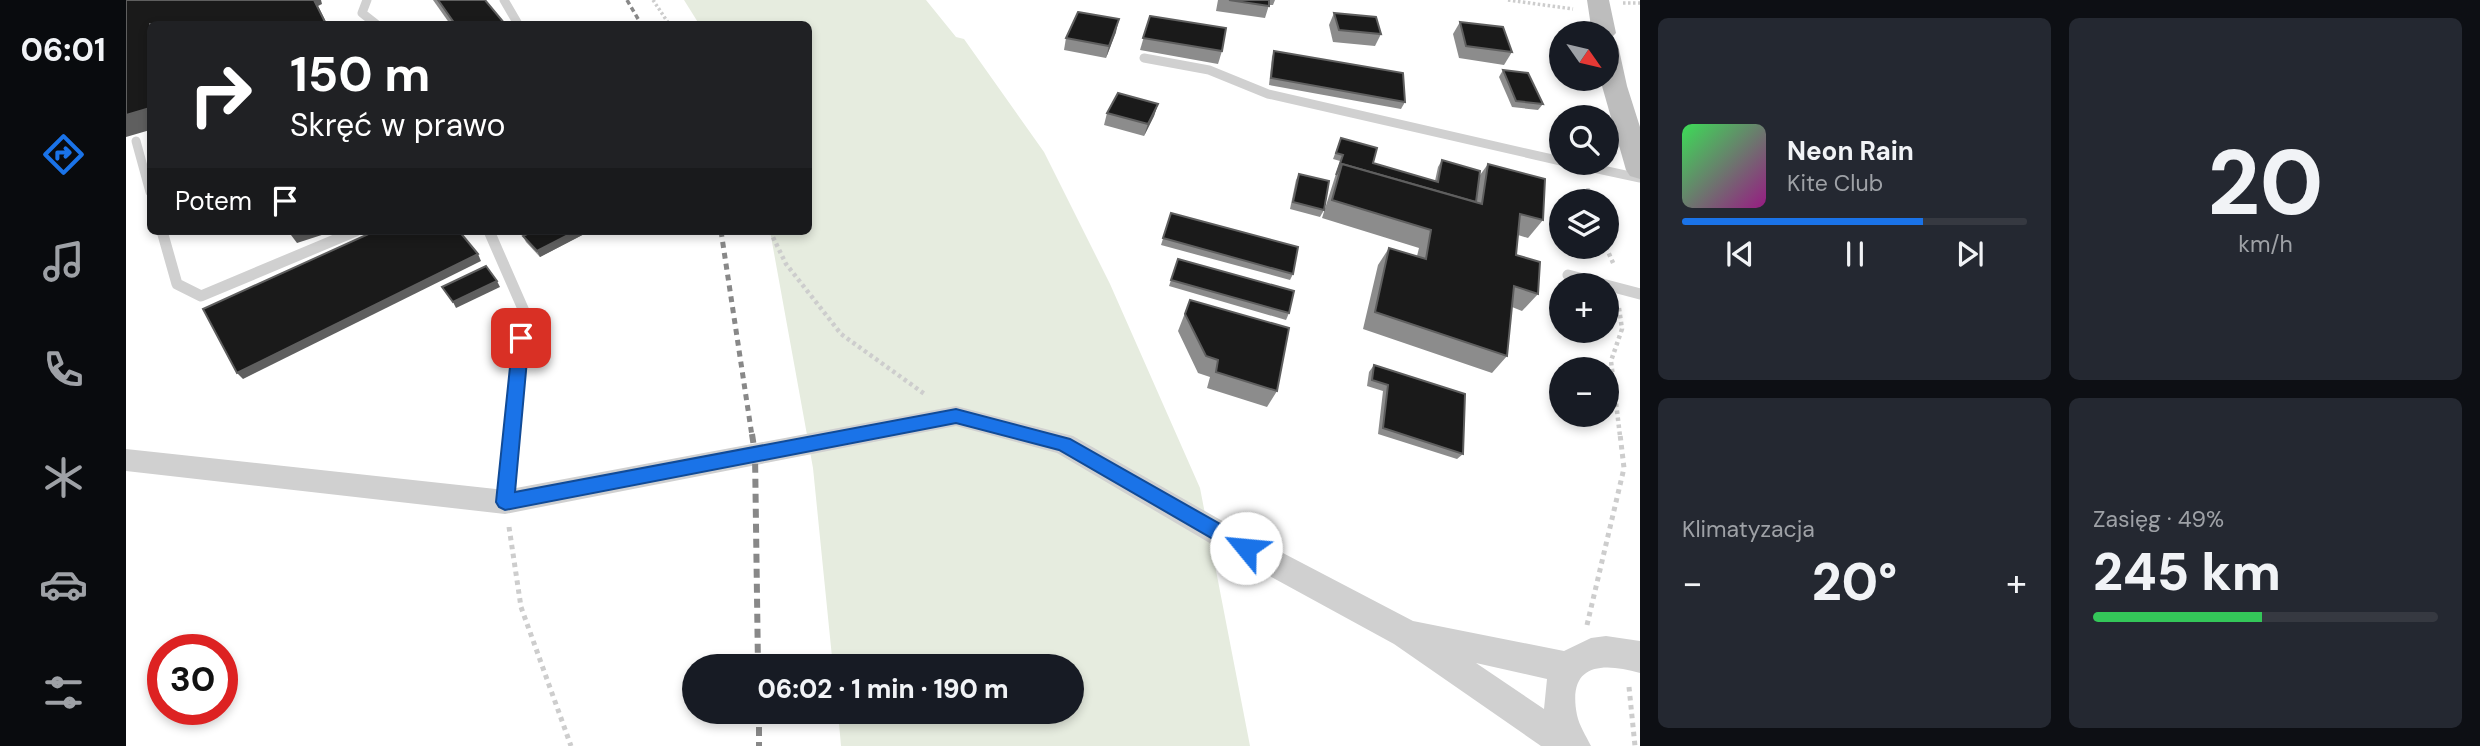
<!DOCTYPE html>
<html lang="pl">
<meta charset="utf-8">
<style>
body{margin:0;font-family:"DM Sans",sans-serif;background:#242831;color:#f1f3f6;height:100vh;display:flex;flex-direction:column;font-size:26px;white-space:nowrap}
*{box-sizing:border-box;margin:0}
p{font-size:23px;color:#9ea1a6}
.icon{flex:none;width:38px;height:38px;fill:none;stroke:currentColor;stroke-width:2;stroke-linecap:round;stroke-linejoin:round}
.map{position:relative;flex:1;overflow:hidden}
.panel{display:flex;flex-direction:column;gap:18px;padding:18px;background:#0d0f14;width:840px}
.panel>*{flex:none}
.top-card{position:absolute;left:21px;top:21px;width:665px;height:214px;border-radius:10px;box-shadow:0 4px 10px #0003;background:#202124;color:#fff;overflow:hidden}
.needle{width:46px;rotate:124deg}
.tools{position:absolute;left:1423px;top:21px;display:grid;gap:14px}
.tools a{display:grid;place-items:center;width:70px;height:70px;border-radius:50%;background:#171b24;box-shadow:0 4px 10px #0003;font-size:35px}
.speed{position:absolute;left:21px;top:634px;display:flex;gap:14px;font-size:35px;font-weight:700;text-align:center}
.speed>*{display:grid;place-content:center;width:91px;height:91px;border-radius:50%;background:#171b24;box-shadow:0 4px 10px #0003;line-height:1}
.speed .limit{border:10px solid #d22;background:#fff;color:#111}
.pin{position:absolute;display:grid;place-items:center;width:60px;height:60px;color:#fff;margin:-30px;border-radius:14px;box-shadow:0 4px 10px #0006}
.me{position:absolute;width:77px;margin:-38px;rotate:298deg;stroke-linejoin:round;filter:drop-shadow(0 0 5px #0008)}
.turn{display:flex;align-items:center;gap:24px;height:147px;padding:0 28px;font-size:32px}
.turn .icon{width:91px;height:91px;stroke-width:2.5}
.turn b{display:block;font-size:49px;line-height:60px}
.then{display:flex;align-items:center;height:66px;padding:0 28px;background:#0003;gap:14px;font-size:26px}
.big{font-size:52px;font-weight:800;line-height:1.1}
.panel .tile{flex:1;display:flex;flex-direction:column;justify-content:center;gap:10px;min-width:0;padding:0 24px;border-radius:10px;background:#242831}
.panel .dial{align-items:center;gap:0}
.dial b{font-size:91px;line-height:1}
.song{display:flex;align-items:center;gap:21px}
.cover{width:84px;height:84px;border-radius:10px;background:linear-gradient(135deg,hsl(130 70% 55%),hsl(310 70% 35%))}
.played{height:7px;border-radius:4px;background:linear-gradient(90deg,#1a73e8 70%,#363941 70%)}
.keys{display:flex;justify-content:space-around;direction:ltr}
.heat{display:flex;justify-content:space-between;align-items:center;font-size:38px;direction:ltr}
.charge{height:10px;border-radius:5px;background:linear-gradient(90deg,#34c759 49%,#363941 0)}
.panel .tiles{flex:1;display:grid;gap:18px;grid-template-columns:repeat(2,1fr)}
.trip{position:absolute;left:556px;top:654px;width:402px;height:70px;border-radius:35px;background:#171b24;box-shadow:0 4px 10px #0003;font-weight:800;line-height:70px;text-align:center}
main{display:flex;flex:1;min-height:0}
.tab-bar{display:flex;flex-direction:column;width:126px;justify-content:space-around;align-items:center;background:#090b0e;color:#9ea1a6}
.tab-bar .icon{width:49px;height:49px}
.tab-bar .selected{color:#1a73e8}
.tab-bar b{font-size:32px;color:#f1f3f6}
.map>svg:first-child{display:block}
</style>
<main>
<nav class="tab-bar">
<b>06:01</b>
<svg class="icon selected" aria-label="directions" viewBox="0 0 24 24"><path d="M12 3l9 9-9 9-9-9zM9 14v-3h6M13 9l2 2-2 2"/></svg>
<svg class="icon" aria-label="music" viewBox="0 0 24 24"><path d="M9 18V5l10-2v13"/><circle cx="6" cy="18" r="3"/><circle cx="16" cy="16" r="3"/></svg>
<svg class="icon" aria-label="phone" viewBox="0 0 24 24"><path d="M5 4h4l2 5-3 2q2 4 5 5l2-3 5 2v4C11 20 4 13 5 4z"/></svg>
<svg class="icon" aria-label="climate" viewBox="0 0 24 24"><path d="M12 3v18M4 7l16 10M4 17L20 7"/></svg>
<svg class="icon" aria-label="car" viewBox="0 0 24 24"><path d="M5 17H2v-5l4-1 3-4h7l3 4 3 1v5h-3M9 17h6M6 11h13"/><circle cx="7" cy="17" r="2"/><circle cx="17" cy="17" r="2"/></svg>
<svg class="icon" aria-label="filters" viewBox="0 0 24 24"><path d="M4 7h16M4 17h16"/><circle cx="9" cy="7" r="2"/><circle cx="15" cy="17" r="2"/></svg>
</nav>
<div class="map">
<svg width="1514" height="746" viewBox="0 0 1514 746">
<rect width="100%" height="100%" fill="#fff"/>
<path fill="#e6ecdf" d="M558,0H800L830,37L838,39L918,152L984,284L1074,488L1124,746H715L712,712H947V667H707L687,468L644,231H682V24H573Z"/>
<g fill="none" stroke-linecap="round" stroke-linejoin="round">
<g stroke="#cdcdcd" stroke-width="3.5" stroke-dasharray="2.5 2.5" stroke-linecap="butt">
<path d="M527,0L543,24"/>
<path d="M1382,0L1447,9"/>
<path d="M1497,3H1514"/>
<path d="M1462,188V192"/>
</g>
<g stroke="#cdcdcd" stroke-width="4.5" stroke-dasharray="3.5 3.5" stroke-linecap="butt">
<path d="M1462,190L1463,201"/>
<path d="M644,231L660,264L715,334L800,395"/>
<path d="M1480,247L1488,265"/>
<path d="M1493,308L1496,329L1485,361L1494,436"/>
</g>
<g stroke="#cdcdcd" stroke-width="5" stroke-dasharray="4.5 4.5" stroke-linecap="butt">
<path d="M383,527L395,607L445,746"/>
<path d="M1461,625L1498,468L1494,434"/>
<path d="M1503,687L1509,746"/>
</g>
<g stroke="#d0d0d0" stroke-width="9">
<path d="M241,0L236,13L250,24"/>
<path d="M378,0L392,24"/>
<path d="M1018,58L1083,70L1142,94L1435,161"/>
<path d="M10,141L24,192"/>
<path d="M1444,163L1514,178"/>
</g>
<g stroke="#d0d0d0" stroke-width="11">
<path d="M36,231L51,284L75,296L230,231"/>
<path d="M363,231L398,311L386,436"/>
<path d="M1442,275L1514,294"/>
</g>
<path stroke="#d0d0d0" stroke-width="15" d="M379,502L386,434"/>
<path fill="#d0d0d0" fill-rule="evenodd" d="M830,406L947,436L1107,527L1287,621L1438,651L1465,638L1480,636L1514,641V673C1475,662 1441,664 1451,715C1453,725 1460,736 1465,746H1415L1268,644L1087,545L931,453L830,426L379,514L0,471V449L379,490ZM1350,663L1421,679L1418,709Z"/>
<path fill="#bdbdbd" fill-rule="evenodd" d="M1461,0H1483L1490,33L1484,39L1492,45L1501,86L1514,127V179L1504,176L1500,170L1474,79H1480V33H1466Z"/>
<path stroke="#888" stroke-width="3.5" stroke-dasharray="5 3.5" stroke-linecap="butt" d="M501,0L515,24"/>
<path stroke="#888" stroke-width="5" stroke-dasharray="6 5" stroke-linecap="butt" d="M595,231L626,436"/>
<g stroke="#888" stroke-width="6" stroke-dasharray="9 6" stroke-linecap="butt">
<path d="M626,434L629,454L632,667"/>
<path d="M633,712V746"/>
</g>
</g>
<g fill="#8c8c8c">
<path d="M307,0H359L379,24H324Z"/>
<path d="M1092,0H1149L1147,5H1143L1139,18L1090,11Z"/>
<path d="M1208,13L1255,34L1249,46L1207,42L1203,25Z"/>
<path d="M1024,16L1096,51L1092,64L1014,50Z"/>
<path d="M1334,22L1386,52L1378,65L1333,58L1327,34Z"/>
<path d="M990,32L980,58L938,50L940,38Z"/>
<path d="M1148,51L1279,102L1275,109L1143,85L1146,57Z"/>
<path d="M1377,70L1417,104L1412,110L1386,107L1373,77Z"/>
<path d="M1032,104L1028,116L1018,136L978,125L981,113Z"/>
<path d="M1215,138L1247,163L1309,181L1312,167L1316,160L1354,175L1362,164L1417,220L1402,238L1392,235L1390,255L1412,294L1396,311L1386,307L1381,356L1366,373L1237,329L1252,265L1263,248L1291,256L1293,248L1196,218L1214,161L1207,159Z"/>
<path d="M1173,174L1198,210L1194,217L1164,209L1170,180Z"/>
<path d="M1045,213L1167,274L1164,280L1035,245Z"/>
<path d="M407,231H464L414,257L400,242L397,236Z"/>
<path d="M1052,259L1163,313L1160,320L1043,286Z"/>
<path d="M1064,300L1151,391L1141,407L1081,388L1084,377L1072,373L1052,331Z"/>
<path d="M1248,365L1337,454L1331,459L1252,434L1257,391L1241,386L1243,372Z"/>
</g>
<g fill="#5f5f5f">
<path d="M188,0H195L196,4L192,6L201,24H200Z"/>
<path d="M993,19L990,32L980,58L983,46Z"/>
<path d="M1032,104L1028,116L1018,136L1022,124Z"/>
<path d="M24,108V130L0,137V115Z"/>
<path d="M162,231H208L171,243Z"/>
<path d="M450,231H464L414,257L411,251Z"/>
<path d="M352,254L355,261L117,379L111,373Z"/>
<path d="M371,281L374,287L330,308L327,302Z"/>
</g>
<g fill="#1a1a1a" stroke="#5f5f5f" stroke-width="2">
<path d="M0,0H188L200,24H24V108L0,115Z"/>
<path d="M312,0H359L379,24H329Z"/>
<path d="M1103,0H1143V6Z"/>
<path d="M952,12L993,19L983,46L940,38Z"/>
<path d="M1208,13L1250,17L1255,34L1213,30Z"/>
<path d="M1024,16L1100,28L1096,51L1017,38Z"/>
<path d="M1334,22L1377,27L1386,52L1340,46Z"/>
<path d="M1148,51L1277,73L1279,102L1145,78Z"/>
<path d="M1377,70L1402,73L1417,104L1390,101Z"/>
<path d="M992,93L1032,104L1022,124L981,113Z"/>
<path d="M1215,138L1251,148L1247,163L1312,182L1316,160L1354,171L1350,202L1216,164L1210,175L1217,155L1210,153Z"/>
<path d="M1216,164L1356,204L1362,164L1419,179L1417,220L1394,214L1390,255L1414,262L1412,294L1388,286L1381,356L1249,312L1263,248L1300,259L1305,230L1206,200Z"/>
<path d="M1173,174L1203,181L1198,210L1167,202Z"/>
<path d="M1045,213L1172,247L1167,274L1037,238Z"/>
<path d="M249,231H333L352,254L111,373L77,309Z"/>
<path d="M407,231H450L411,251L397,236Z"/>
<path d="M1052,259L1168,291L1163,313L1045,280Z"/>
<path d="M360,266L371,281L327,302L316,287Z"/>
<path d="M1064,300L1163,328L1151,391L1090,372L1092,360L1080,356L1059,314Z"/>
<path d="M1248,365L1339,394L1337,454L1257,428L1262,385L1246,380Z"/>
</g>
<path fill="#1a73e8" stroke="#114b97" stroke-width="2" d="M395,332L403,338L389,492L830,409L944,439L1126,542L1129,548L1126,554L1120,557L1113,554L933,450L830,423L379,510L373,507L370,502L387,338Z"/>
</svg>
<div class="tools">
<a><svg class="needle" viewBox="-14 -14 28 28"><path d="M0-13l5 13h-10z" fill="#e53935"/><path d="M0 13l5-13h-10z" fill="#9ea1a6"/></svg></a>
<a><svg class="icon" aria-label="search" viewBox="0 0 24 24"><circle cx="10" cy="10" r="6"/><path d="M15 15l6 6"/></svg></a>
<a><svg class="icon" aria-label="layers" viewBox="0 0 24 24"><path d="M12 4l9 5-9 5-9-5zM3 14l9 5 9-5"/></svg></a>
<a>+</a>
<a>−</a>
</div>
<div class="speed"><div class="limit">30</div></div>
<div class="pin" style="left:395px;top:338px;background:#d93025"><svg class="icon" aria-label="arrive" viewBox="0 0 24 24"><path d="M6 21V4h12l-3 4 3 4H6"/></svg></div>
<svg class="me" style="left:1120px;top:548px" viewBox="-20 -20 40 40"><circle r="19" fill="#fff"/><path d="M0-13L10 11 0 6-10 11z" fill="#1a73e8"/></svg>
<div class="trip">06:02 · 1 min · 190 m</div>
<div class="top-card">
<div class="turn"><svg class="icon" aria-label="right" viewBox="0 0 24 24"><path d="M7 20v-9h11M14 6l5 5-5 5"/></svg><div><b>150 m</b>Skręć w prawo</div></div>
<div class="then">Potem<svg class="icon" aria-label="arrive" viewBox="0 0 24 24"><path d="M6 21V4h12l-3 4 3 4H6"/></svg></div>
</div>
</div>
<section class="panel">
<div class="tiles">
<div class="tile">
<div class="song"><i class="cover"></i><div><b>Neon Rain</b><p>Kite Club</p></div></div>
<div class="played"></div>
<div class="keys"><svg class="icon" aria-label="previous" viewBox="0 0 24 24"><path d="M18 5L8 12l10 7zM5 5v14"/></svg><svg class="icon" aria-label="pause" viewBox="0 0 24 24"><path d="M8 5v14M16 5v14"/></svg><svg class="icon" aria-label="next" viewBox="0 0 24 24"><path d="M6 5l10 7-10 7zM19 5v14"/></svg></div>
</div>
<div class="tile dial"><b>20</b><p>km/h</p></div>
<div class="tile"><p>Klimatyzacja</p>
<div class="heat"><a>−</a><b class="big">20°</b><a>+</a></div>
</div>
<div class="tile"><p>Zasięg · 49%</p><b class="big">245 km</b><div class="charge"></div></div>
</div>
</section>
</main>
